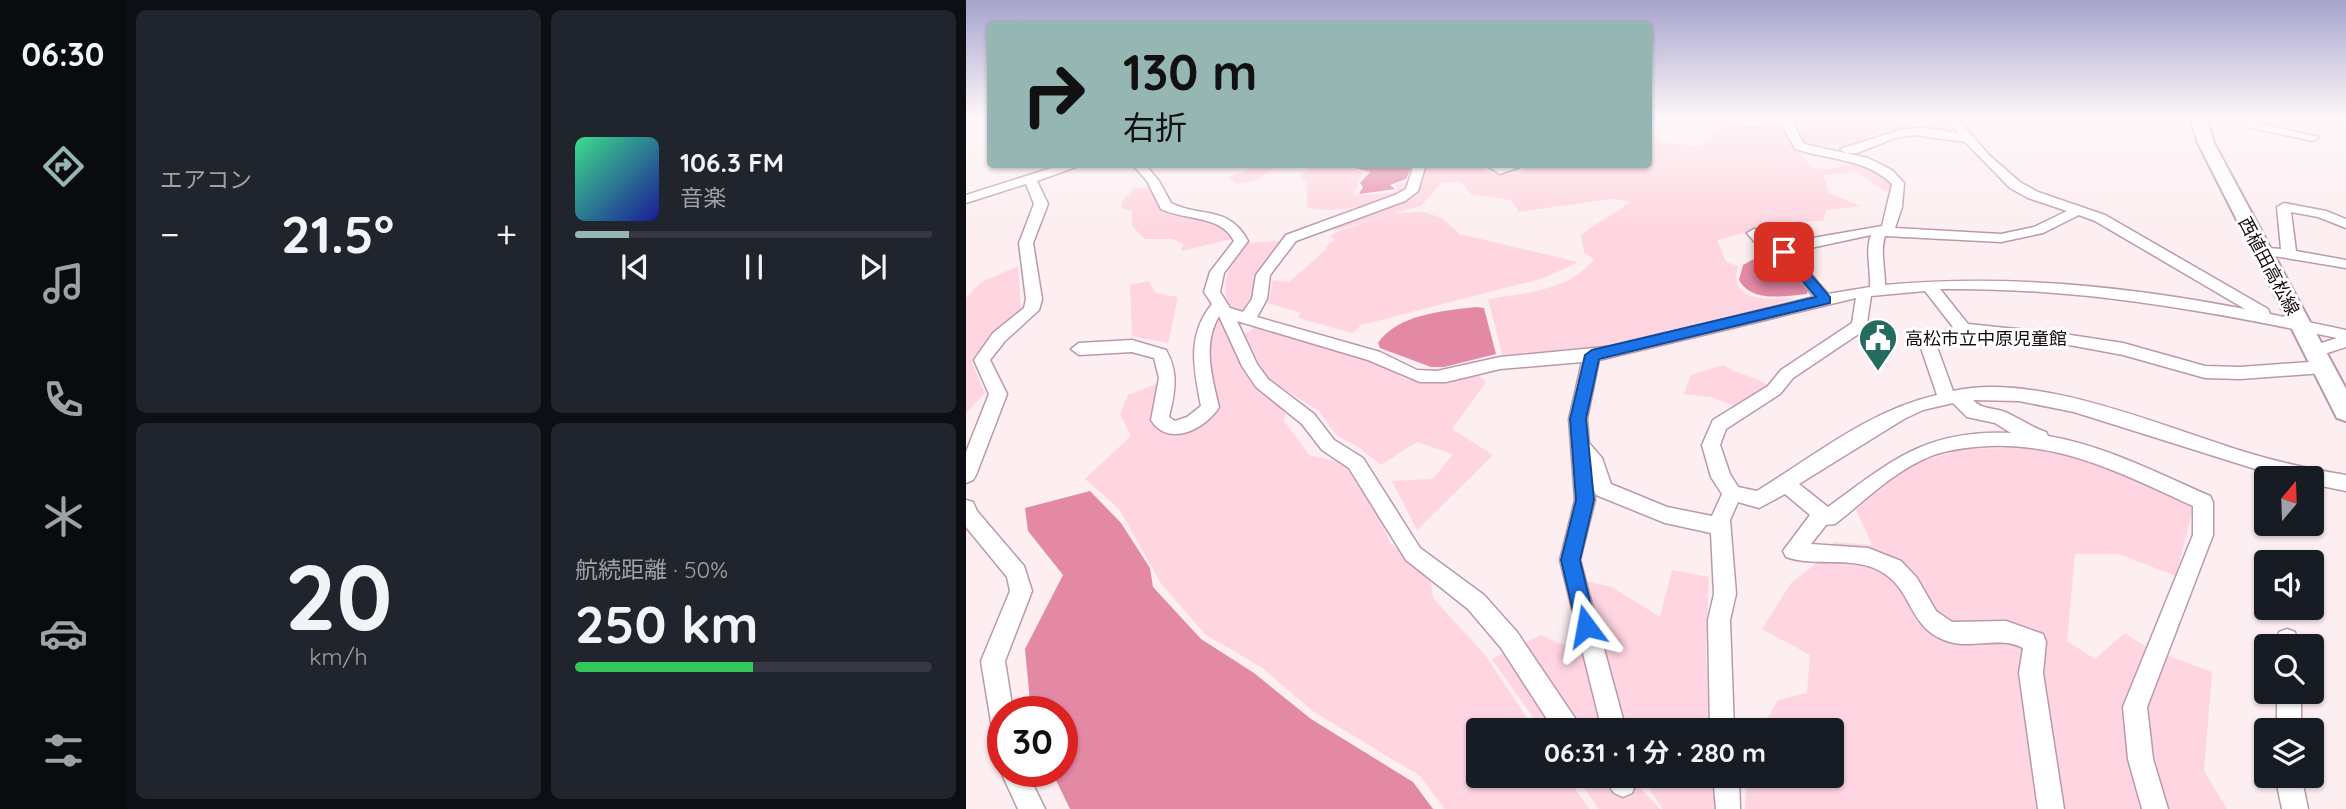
<!DOCTYPE html>
<html lang="ja">
<meta charset="utf-8">
<style>
body{margin:0;font-family:Quicksand,"Noto Sans JP",sans-serif;background:#20242c;color:#f1f3f6;height:100vh;display:flex;flex-direction:column;font-size:26px;white-space:nowrap}
*{box-sizing:border-box;margin:0}
p{font-size:23px;color:#9ea1a6}
.icon{flex:none;width:38px;height:38px;fill:none;stroke:currentColor;stroke-width:2;stroke-linecap:round;stroke-linejoin:round}
.map{position:relative;flex:1;overflow:hidden}
.side{display:flex;flex-direction:column;gap:10px;padding:10px;background:#0d0f14;width:840px}
.side>*{flex:none}
.guide{position:absolute;left:21px;top:21px;width:665px;height:147px;border-radius:7px;box-shadow:0 2px 5px #0004;background:#95b6b2;color:#111;overflow:hidden}
.needle{width:46px;rotate:19deg}
.buttons{position:absolute;left:1288px;top:466px;display:grid;gap:14px}
.buttons a{display:grid;place-items:center;width:70px;height:70px;border-radius:7px;background:#171b24;box-shadow:0 2px 5px #0004;font-size:35px}
.speed{position:absolute;left:21px;top:696px;display:flex;gap:14px;font-size:35px;font-weight:700;text-align:center}
.speed>*{display:grid;place-content:center;width:91px;height:91px;border-radius:50%;background:#171b24;box-shadow:0 2px 5px #0004;line-height:1}
.speed .limit{border:10px solid #d22;background:#fff;color:#111}
.pin{position:absolute;display:grid;place-items:center;width:60px;height:60px;color:#fff;margin:-30px;border-radius:14px;box-shadow:0 4px 10px #0006}
.me{position:absolute;width:77px;margin:-38px;rotate:347deg;stroke-linejoin:round;filter:drop-shadow(0 0 5px #0008)}
.turn{display:flex;align-items:center;gap:24px;height:147px;padding:0 21px;font-size:32px}
.turn .icon{width:91px;height:91px;stroke-width:2.5}
.turn b{display:block;font-size:49px;line-height:60px}
.big{font-size:52px;font-weight:700;line-height:1.1}
.side .card{flex:1;display:flex;flex-direction:column;justify-content:center;gap:10px;min-width:0;padding:0 24px;border-radius:10px;background:#20242c}
.side .dial{align-items:center;gap:0}
.dial b{font-size:91px;line-height:1}
.song{display:flex;align-items:center;gap:21px}
.cover{width:84px;height:84px;border-radius:10px;background:linear-gradient(135deg,hsl(150 70% 55%),hsl(240 70% 35%))}
.played{height:7px;border-radius:4px;background:linear-gradient(90deg,#95b6b2 15%,#363941 15%)}
.keys{display:flex;justify-content:space-around;direction:ltr}
.heat{display:flex;justify-content:space-between;align-items:center;font-size:38px;direction:ltr}
.charge{height:10px;border-radius:5px;background:linear-gradient(90deg,#34c759 50%,#363941 0)}
.side .tiles{flex:1;display:grid;gap:10px;grid-template-columns:repeat(2,1fr)}
.trip{position:absolute;left:500px;top:718px;width:378px;height:70px;border-radius:7px;background:#171b24;box-shadow:0 2px 5px #0004;font-weight:700;line-height:70px;text-align:center}
main{display:flex;flex:1;min-height:0}
.menu{display:flex;flex-direction:column;width:126px;justify-content:space-around;align-items:center;background:#090b0e;color:#9ea1a6}
.menu .icon{width:49px;height:49px}
.menu .current{color:#95b6b2}
.menu b{font-size:32px;color:#f1f3f6}
.map>svg:first-child{display:block}
</style>
<main>
<nav class="menu">
<b>06:30</b>
<svg class="icon current" aria-label="directions" viewBox="0 0 24 24"><path d="M12 3l9 9-9 9-9-9zM9 14v-3h6M13 9l2 2-2 2"/></svg>
<svg class="icon" aria-label="music" viewBox="0 0 24 24"><path d="M9 18V5l10-2v13"/><circle cx="6" cy="18" r="3"/><circle cx="16" cy="16" r="3"/></svg>
<svg class="icon" aria-label="phone" viewBox="0 0 24 24"><path d="M5 4h4l2 5-3 2q2 4 5 5l2-3 5 2v4C11 20 4 13 5 4z"/></svg>
<svg class="icon" aria-label="climate" viewBox="0 0 24 24"><path d="M12 3v18M4 7l16 10M4 17L20 7"/></svg>
<svg class="icon" aria-label="car" viewBox="0 0 24 24"><path d="M5 17H2v-5l4-1 3-4h7l3 4 3 1v5h-3M9 17h6M6 11h13"/><circle cx="7" cy="17" r="2"/><circle cx="17" cy="17" r="2"/></svg>
<svg class="icon" aria-label="filters" viewBox="0 0 24 24"><path d="M4 7h16M4 17h16"/><circle cx="9" cy="7" r="2"/><circle cx="15" cy="17" r="2"/></svg>
</nav>
<section class="side">
<div class="tiles">
<div class="card"><p>エアコン</p>
<div class="heat"><a>−</a><b class="big">21.5°</b><a>+</a></div>
</div>
<div class="card">
<div class="song"><i class="cover"></i><div><b>106.3 FM</b><p>音楽</p></div></div>
<div class="played"></div>
<div class="keys"><svg class="icon" aria-label="previous" viewBox="0 0 24 24"><path d="M18 5L8 12l10 7zM5 5v14"/></svg><svg class="icon" aria-label="pause" viewBox="0 0 24 24"><path d="M8 5v14M16 5v14"/></svg><svg class="icon" aria-label="next" viewBox="0 0 24 24"><path d="M6 5l10 7-10 7zM19 5v14"/></svg></div>
</div>
<div class="card dial"><b>20</b><p>km/h</p></div>
<div class="card"><p>航続距離 · 50%</p><b class="big">250 km</b><div class="charge"></div></div>
</div>
</section>
<div class="map">
<svg width="1380" height="809" viewBox="0 0 1380 809">
<rect width="100%" height="100%" fill="#fceef1"/>
<g fill="#fed5e0">
<path d="M800,117H963L980,125L985,131L953,128L911,132L888,147L825,142L846,168L865,169L891,162L924,177L929,190L918,191L891,172L857,175L863,193L894,206L860,210L857,221L819,222L751,240L760,262L772,266C761,304 805,299 829,298L780,314L632,347L537,357L522,299C559,293 603,291 628,259L618,252L615,236C630,221 649,216 664,201L644,199L553,212L545,200L505,194L495,182L475,183L455,206L427,213L457,212L476,218L493,234L612,262L578,278L395,325L387,333L332,318L335,313L302,303L307,280L323,282L362,248L359,247L369,239L364,237L370,232L426,213L368,231L371,225L452,193L460,165H509L527,174H553L564,165L682,164L683,134L694,142L733,146C755,118 764,127 796,125Z"/>
<path d="M285,165H309C299,179 286,182 270,184L263,177L284,169Z"/>
<path d="M346,165H385L384,168L396,172L388,195L427,193L432,188L429,184L444,181L439,192C407,204 375,215 341,207V183L335,176Z"/>
<path d="M184,187C186,192 188,200 191,204C202,218 249,220 267,230L266,239L215,251L217,244L207,239H179L166,226V211L156,208L155,203L168,188Z"/>
<path d="M315,241L289,274V292L283,311L276,312L262,305C254,276 265,266 281,243Z"/>
<path d="M52,266L55,311L28,335L6,363L19,393L0,413V298L14,283Z"/>
<path d="M183,281L189,293L212,297L202,343L166,336L164,285Z"/>
<path d="M252,314L291,388L320,409L318,421L343,455L377,463L412,513L424,543L464,576L467,598L519,655L569,730H513V775H600L623,809H479L454,776L348,712L295,667L240,635L196,585L153,509L119,479L165,436L154,414L162,395L193,383L187,416L198,432C224,432 235,425 253,407L239,346Z"/>
<path d="M290,326L407,360L439,379L468,382L513,375L520,382L486,429L527,455L451,530L426,481L467,479L487,454L451,442L415,465L394,448L370,435L353,411L303,380L278,336Z"/>
<path d="M757,365C772,375 786,375 802,385L768,406L746,397L718,394L725,375Z"/>
<path d="M1046,448L1104,452L1228,504L1210,576L1153,554H1109L1101,641L1129,659L1159,633L1181,648L1246,672L1238,771L1261,809H779L781,775H866V730H794L812,700L841,693L844,655L796,629L825,583L852,562L868,542L906,545L890,510L945,465L996,449Z"/>
<path d="M706,570L743,577L740,655L744,730H656L620,581L646,587L694,617Z"/>
<path d="M575,635L597,645L615,646L641,730H576L526,659Z"/>
<path d="M609,775H662L694,809H633Z"/>
<path d="M674,775H747L749,809H697Z"/>
</g>
<g fill="#e389a5">
<path d="M387,164H446V165L440,179L424,185L429,189L393,194L397,187L394,183L404,172L385,167Z"/>
<path d="M799,253L819,266L842,290L841,294C818,296 786,303 773,280L777,265Z"/>
<path d="M510,307L518,308L530,354L478,367H465L414,348L412,343C432,314 477,311 510,307Z"/>
<path d="M124,491L155,523L184,568L187,587L235,639L288,673L345,719L447,782L467,809H104L86,772H96V712H65L59,649L97,575L62,531L59,508Z"/>
</g>
<g fill="none" stroke-linecap="round" stroke-linejoin="round">
<g stroke="#bc9aa3" stroke-width="3">
<g id="street">
<path d="M746,117L776,120L831,117L826,122L838,144L902,158L926,170L938,183L936,207L929,228L1035,234L1068,227L1101,211L1062,198L1044,188L999,142L948,135L929,138L891,153H880L874,149L937,129L959,128L992,133L979,117H990L1023,155L1054,182L1072,192L1139,215L1302,309L1304,314L1380,330V347L1349,357L1343,355L1341,351L1343,347L1371,338C1239,310 1109,287 974,289L1002,324L1098,334L1157,343L1239,366L1274,367L1357,361L1365,367L1357,373L1274,379L1239,378L1157,355L1098,344L999,334L971,347L987,391C1071,372 1195,426 1276,451C1310,462 1345,469 1380,475V491L1346,484V478H1318L1108,412L1053,401L1007,400C1016,410 1027,407 1039,412C1053,418 1065,427 1080,432L1082,436C1140,446 1191,473 1244,496L1247,502V535L1181,707L1187,759L1202,809H1176L1162,759L1157,707L1227,535V506C1161,476 1099,443 1024,446C1004,447 984,449 965,456C929,470 899,501 869,524L860,525L845,544L902,548L935,561L951,578L970,611L986,622L1040,621L1077,634L1080,642L1077,673L1098,809H1072L1053,673L1057,648C1032,635 1004,651 978,640C943,626 947,593 919,574C891,554 851,568 820,557L817,551L844,515L819,494L793,508L772,502L764,520L770,594L764,620L768,730H744L742,620L748,594L745,533L699,523L630,495L628,490L629,500L614,560L660,730H636L594,560L609,500L603,419L616,362L534,369L480,382H454L402,360L271,321L291,364L302,379L348,414L368,440L397,458L454,548L518,595L551,632L617,730H588L535,648L502,609L440,560L383,468L356,450L336,424L290,387L276,366L253,316C236,345 246,377 253,407C240,429 202,448 185,420L193,378L188,358L166,352L113,355L105,349L113,343L166,340L200,350C213,373 209,392 203,417L209,421L221,417L235,406C228,369 220,336 246,304L238,292L244,272L268,241C254,214 219,221 195,209L181,181L166,164H179L193,181L205,203C235,218 263,205 282,241L258,273L254,292L264,308L277,312L286,299L290,275L320,235L429,195L440,189L448,164H460L452,191L439,201L330,241L304,275L301,299L291,317L414,352L451,370L471,371L534,357L649,346L848,297L821,265L799,254L781,233L788,229L793,230L812,250L824,242L916,226L926,184C899,158 862,160 829,149L816,125L776,126ZM1113,215L1129,221L1279,309C1159,286 1040,274 919,285C919,268 914,251 919,236L1035,242L1077,233ZM905,235C899,251 905,269 904,287L862,294L826,252ZM959,291L987,327L956,341L954,345L971,395C904,410 848,456 791,491L772,487L764,474L754,445L760,429L814,394L827,378L900,329L905,296ZM890,298L886,323L815,370L802,386L747,420L736,445L745,477L756,494L746,516L701,507L645,484L636,458L623,443L621,419L633,360ZM987,403L1001,417L1029,423L1045,433C961,429 926,460 862,507L833,484L938,419L957,410Z"/>
<path d="M1279,117H1291V123L1353,137L1347,141L1281,127Z"/>
<path d="M98,164H118L71,181L82,204L67,243L76,299L73,310L39,341L24,360L41,394L10,475L7,480L0,483V452L23,394L8,360L27,333L58,308L60,299L53,243L68,204L60,184L0,203V195Z"/>
<path d="M518,164H562L534,174Z"/>
<path d="M1318,203L1360,211L1380,219V228L1352,217L1325,212L1330,251L1380,260V268L1290,253V247L1315,249L1311,207Z"/>
<path d="M0,500L7,502L11,511L58,566L66,591L39,661L47,712H37V734L28,731L25,722L15,661L44,591L41,577L0,527Z"/>
<path d="M1321,629L1329,632L1332,646H1310L1313,632Z"/>
<rect x="1311" y="691" width="24" height="39"/>
<path d="M37,769V772H61L79,809H52L35,772Z"/>
<path d="M636,775H666L670,784L666,793L657,797L648,793Z"/>
<path d="M747,775H773L774,809H750Z"/>
<path d="M1309,775H1335L1342,809H1316Z"/>
</g>
</g>
<g stroke="#bc9aa3" stroke-width="4">
<path id="secondary" d="M1224,117H1240L1248,143L1380,389V421L1371,418L1368,412L1232,143Z"/>
</g>
<use href="#street" fill="#fff" fill-rule="evenodd"/>
<use href="#secondary" fill="#fff" fill-rule="evenodd"/>
</g>
<linearGradient id="sky" x2="0" y2="1"><stop stop-color="#a6a3cd"/><stop offset="0.51" stop-color="#fef7f9"/><stop offset="1" stop-color="#fef7f9" stop-opacity="0"/></linearGradient>
<rect width="1380" height="231" fill="url(#sky)"/>
<path fill="#1a73e8" stroke="#114b97" stroke-width="2" d="M814,249H823L864,297V303L633,359L620,419L628,500L614,560L630,626L627,632L620,635L612,632L595,560L610,500L604,419L619,355L626,350L850,297L814,255Z"/>
<defs>
<g id="civic-pin" transform="scale(2.0125)"><path d="M0 17L-7.5 6A9.5 9.5 0 1 1 7.5 6Z" fill="#256c60" stroke="#fff"/><path d="M-.6-6.5H3V-4.5H.6V-3L4-1V1h2V6H-6V1h2V-1L-.6-3ZM-1.2 2.5V6h2.4V2.5Z" fill="#fff"/></g>
</defs>
<g fill-rule="evenodd">
<use href="#civic-pin" x="912" y="338"/>
</g>
<g text-anchor="middle" dominant-baseline="central" stroke-width="6" stroke-linejoin="round" paint-order="stroke">
<g font-size="18" fill="#170b0f" stroke="#fff">
<text transform="translate(1303 266) rotate(62)">西植田高松線</text>
</g>
<g font-size="18" fill="#170b0f" stroke="#fff" text-anchor="start">
<text x="939" y="338">高松市立中原児童館</text>
</g>
</g>
</svg>
<div class="buttons">
<a><svg class="needle" viewBox="-14 -14 28 28"><path d="M0-13l5 13h-10z" fill="#e53935"/><path d="M0 13l5-13h-10z" fill="#9ea1a6"/></svg></a>
<a><svg class="icon" aria-label="sound" viewBox="0 0 24 24"><path d="M4 9h4l5-4v14l-5-4H4zM17 9q2 3 0 6"/></svg></a>
<a><svg class="icon" aria-label="search" viewBox="0 0 24 24"><circle cx="10" cy="10" r="6"/><path d="M15 15l6 6"/></svg></a>
<a><svg class="icon" aria-label="layers" viewBox="0 0 24 24"><path d="M12 4l9 5-9 5-9-5zM3 14l9 5 9-5"/></svg></a>
</div>
<div class="speed"><div class="limit">30</div></div>
<div class="pin" style="left:818px;top:252px;background:#d93025"><svg class="icon" aria-label="arrive" viewBox="0 0 24 24"><path d="M6 21V4h12l-3 4 3 4H6"/></svg></div>
<svg class="me" style="left:620px;top:626px" viewBox="-20 -20 40 40"><path d="M0-17L14 15 0 8-14 15z" fill="#1a73e8" stroke="#fff" stroke-width="4"/></svg>
<div class="trip">06:31 · 1 分 · 280 m</div>
<div class="guide">
<div class="turn"><svg class="icon" aria-label="right" viewBox="0 0 24 24"><path d="M7 20v-9h11M14 6l5 5-5 5"/></svg><div><b>130 m</b>右折</div></div>
</div>
</div>
</main>
